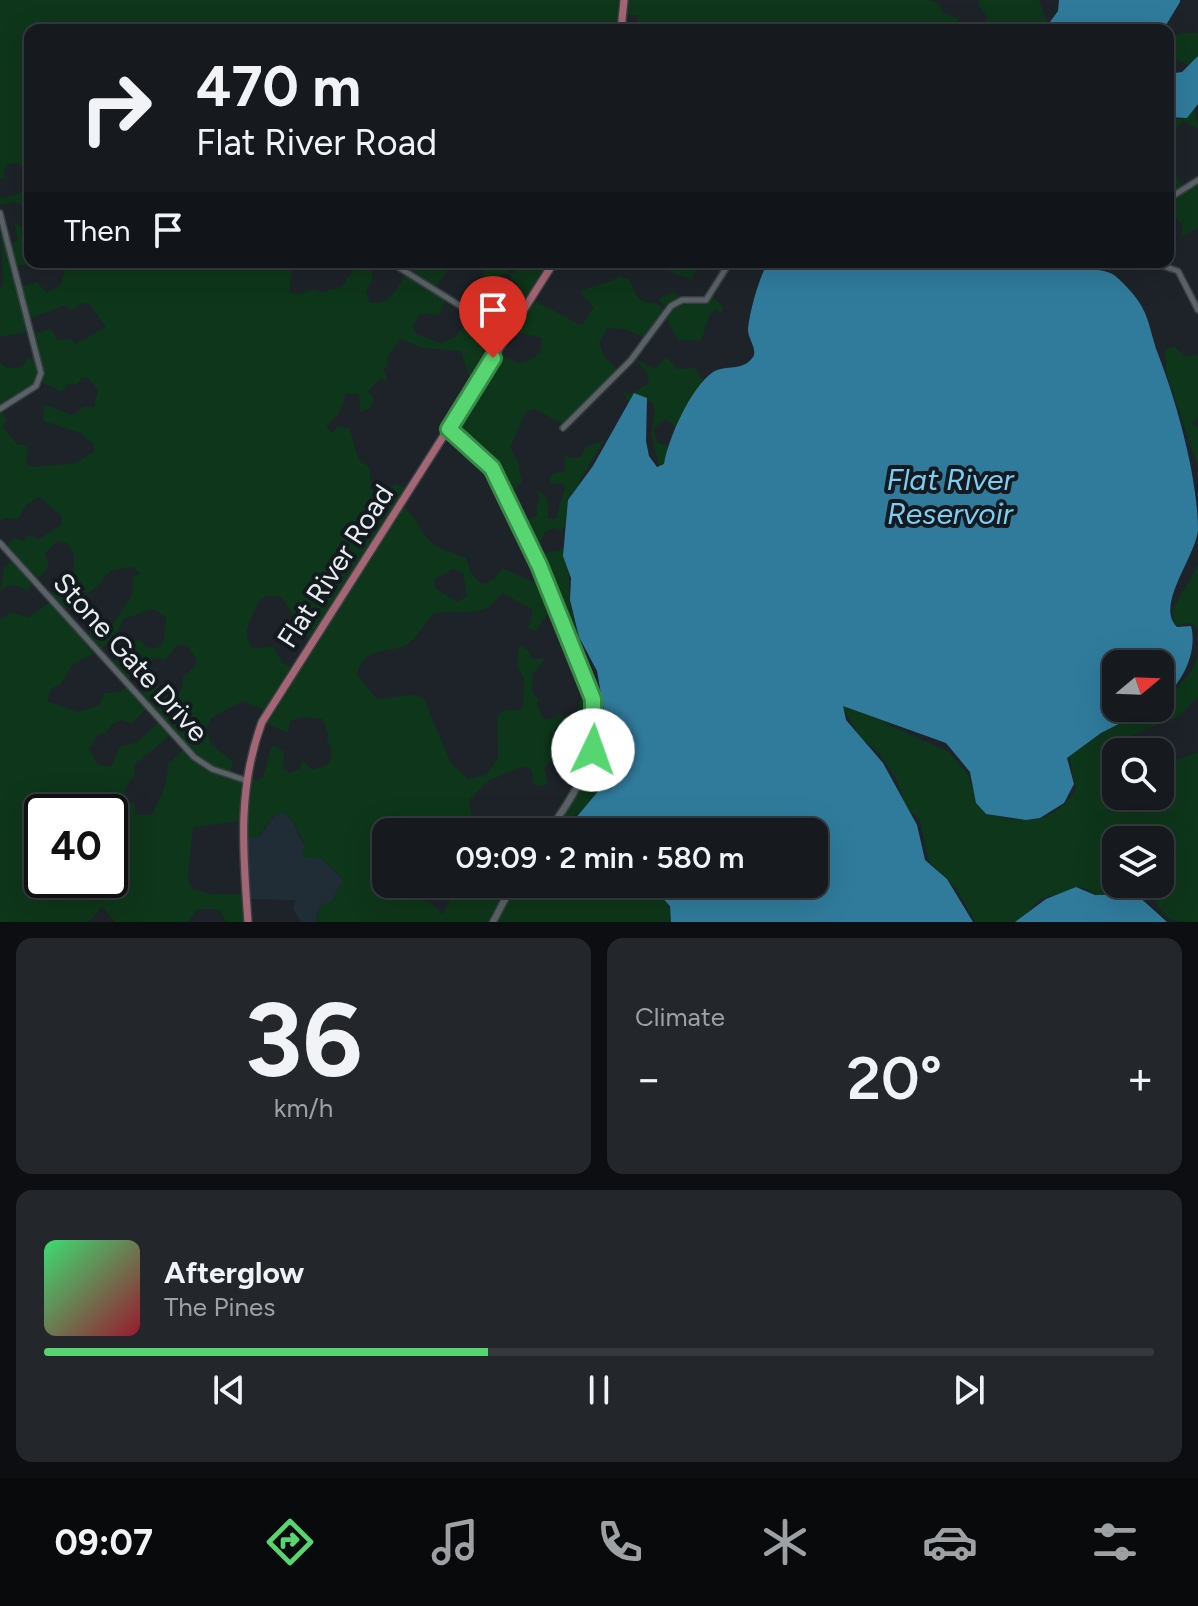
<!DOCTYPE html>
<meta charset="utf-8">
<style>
body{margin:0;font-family:Figtree,sans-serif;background:#23272c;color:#f1f3f6;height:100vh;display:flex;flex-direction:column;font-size:30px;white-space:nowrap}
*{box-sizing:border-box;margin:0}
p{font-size:26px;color:#9ea1a4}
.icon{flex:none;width:44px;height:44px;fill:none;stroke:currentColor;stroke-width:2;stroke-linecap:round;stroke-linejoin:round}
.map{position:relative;height:922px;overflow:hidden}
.side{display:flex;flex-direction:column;gap:16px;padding:16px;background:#0c0e11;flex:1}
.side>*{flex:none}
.banner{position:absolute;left:24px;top:24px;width:1150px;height:244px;border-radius:16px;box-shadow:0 8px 32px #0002,0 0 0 2px #35383d;background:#161a1f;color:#f1f3f6;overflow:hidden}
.needle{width:52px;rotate:71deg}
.fabs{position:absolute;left:1102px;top:650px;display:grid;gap:16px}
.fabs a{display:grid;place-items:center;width:72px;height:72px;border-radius:16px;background:#161a1f;box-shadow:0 8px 32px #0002,0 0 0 2px #35383d;font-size:40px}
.speed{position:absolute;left:24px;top:794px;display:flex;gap:16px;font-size:40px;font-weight:700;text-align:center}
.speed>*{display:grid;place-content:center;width:104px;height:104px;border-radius:50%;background:#161a1f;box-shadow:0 8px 32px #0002,0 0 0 2px #35383d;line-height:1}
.speed .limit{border:4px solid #111;border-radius:12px;background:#fff;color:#111}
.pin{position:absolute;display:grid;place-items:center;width:68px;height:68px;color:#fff;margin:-82px -34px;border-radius:50% 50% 50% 0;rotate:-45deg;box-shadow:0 0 8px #0007}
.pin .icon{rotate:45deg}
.me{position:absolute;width:88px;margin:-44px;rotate:3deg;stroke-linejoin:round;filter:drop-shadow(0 0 6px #0008)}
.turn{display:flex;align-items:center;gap:28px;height:168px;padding:0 40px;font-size:36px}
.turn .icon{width:104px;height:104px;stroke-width:2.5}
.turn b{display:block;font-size:56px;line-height:68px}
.then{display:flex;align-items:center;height:76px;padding:0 40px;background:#0003;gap:16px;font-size:30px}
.big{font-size:60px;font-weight:600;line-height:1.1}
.side .tile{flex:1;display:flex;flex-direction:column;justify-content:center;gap:12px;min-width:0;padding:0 28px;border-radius:16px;background:#23272c}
.side .dial{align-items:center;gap:0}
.dial b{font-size:104px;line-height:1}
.song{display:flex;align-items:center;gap:24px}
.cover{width:96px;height:96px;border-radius:12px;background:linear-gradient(135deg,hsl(140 70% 55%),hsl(350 70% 35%))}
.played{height:8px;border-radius:4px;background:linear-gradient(90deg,#57d570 40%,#35383d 40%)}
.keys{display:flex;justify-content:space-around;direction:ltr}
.heat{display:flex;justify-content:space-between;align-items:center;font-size:44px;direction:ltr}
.side .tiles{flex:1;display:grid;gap:16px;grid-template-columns:1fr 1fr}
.tile:last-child{grid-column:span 2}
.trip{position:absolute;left:372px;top:818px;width:456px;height:80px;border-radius:16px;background:#161a1f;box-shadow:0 8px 32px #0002,0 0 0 2px #35383d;font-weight:600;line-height:80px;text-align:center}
.dock{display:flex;height:128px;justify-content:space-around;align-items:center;background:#090a0c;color:#9ea1a4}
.dock .icon{width:56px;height:56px}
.dock .current{color:#57d570}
.dock b{font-size:36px;color:#f1f3f6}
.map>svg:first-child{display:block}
</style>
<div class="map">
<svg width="1198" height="922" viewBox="0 0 1198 922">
<rect width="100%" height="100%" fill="#1d2329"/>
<path fill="#212d36" d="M283,812L294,823L298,835L313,856L321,858L344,880L331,902L317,912L316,922H301L293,908L296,900L247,899L244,838L260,836L274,816Z"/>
<g fill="#0e361a" fill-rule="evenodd">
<path d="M0,0H929L939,4L943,13L957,18L959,26L968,29L984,24L988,17L979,7V0H1039L1048,26L1047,30H636L638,15H624L621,30H608L602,24H595V30L580,26L570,30H30L28,207L15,202L0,205V198L19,194L27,184L25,172L19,163L8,164L4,169V177L0,179Z"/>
<path d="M1182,33H1198V61L1188,67L1186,63L1168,58V39Z"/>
<path d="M1195,105L1198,129L1184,121L1168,135V121L1182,119Z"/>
<path d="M1168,161L1183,188L1198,181V228L1180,238L1183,225L1169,211L1168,199L1172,195L1168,186Z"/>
<path d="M0,214L9,244L18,241L14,220L30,237V262L33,265H15L20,286L37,282L47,293L61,284L67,262H293L289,292L299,294L313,289L322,292L341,287L360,262H370L373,279L366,292L370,303C393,304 396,289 406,273L397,266L399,262H441L448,269L434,290L446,298L439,315L420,314L413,325L416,334L441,343L455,337L472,315L461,306L471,291L484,282L482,262H498L509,273H515L523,262H555L532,299L578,324H583L594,307L580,293C590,284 607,286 619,276L629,279L638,298L647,303L655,302L665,312L667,309L658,299L673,292L683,300L710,294L722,306V314L715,310L710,314L701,341L678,340L665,316L647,339L625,329L608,328L599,342L604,356L620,372L564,425L535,409L526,412L510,447L518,462L522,482L508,496L488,462L449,429L477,381L469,376L461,351L422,348L400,339L387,358L388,367L383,369L388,381L380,379L368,391L374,399L371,407L360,413L359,394H346L339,413L326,427L333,433L338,426L350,429L358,458L370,468L371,490L381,493L396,484L409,490L401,505C422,520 420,543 448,551C455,553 457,557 466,557L471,573L482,584L493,580L502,568L535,583L544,578L521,524L537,515L536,506L540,499L537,491C552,496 547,507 548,519H556L565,487L562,483L551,484L549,479L553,473L565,471V454L571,458L581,457L586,447L604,440L580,480L569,521L561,531L554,528L545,532L535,554L561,550L567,540L570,606L579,633L565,621L559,609L548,614L535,631L528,628L533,610L502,593C484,620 461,610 435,613C425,621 419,635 409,643C391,656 364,643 357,675L376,698C392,701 411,689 424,699L451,763L468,779L486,775L498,758L497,717L502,711L523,709L524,679L517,666L519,645L528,650L532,659H545L533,674L532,692L539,699L537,704L543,719L554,718L558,714L563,717L576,715L580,699L602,693C609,732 609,770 594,807L570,817L564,832H549L579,785L562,775L560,762L554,759L544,768L548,783L543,787L534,785L531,769L524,766L488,781L469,800L471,813L482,832H430L428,823L410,832H386L382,864L372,874L377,883L407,884L443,914L452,896L447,884H526L514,892L549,884H595L601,898L616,893L623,884H649L667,900L674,922H316L320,905L331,902L344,880L321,858L303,857L302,848L306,847L294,823L283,812L274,816L257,838H244L242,821L193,827L188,878L192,889L212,894H245L248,922H226L219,909H197L188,922H115L102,907L89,922H0V620L10,612L28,617L52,601L48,595L74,572V555L67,543L57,541L45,553L49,567L26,591C19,584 6,583 0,592L4,567L14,558L5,546L14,538L23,541L29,535L39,539L62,524L61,515L39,497L26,505L18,519L4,518L0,521V363L8,368L22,367L27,359L37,356L32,334L51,329L58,340L71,339L75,344L106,327L89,303L81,304L71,311L66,305L29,319L32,331L0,337V288L3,284ZM507,273L518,285L520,294L504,309L491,301V294L501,274ZM511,331L542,338L540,353C522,367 518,365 498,352ZM82,378H88L98,390L94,407H84L72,415L44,404L43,421L80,433L94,445V451L76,463L32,467L26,464L28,445H18L3,427L7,420L1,409L40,381L62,392L68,384H77ZM133,567L140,574L133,576V593C124,607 116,623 103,631L95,629L86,636L63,610L98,586L110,571ZM453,569L463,573L467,596L457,602L435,588L434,580ZM272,596L281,597C294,612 296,629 313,641L295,669L283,663L272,646L254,649C242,634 247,628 254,612C259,602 258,597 272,596ZM153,609L166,617L164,641L157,648L150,649L138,639L111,663L127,681L155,658L165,660L176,646L187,645L196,659L195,666L183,677L182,688L176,696H166L155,682L140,694L129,684L121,692L104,693L100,705L78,712L47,701L51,689L61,684L72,665L100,650L118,632L123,619ZM243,701L267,711L263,722L288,733L290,721L302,717L323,719L329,738L326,742L332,748L329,764L312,770L302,760L300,770L289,773L283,768L284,750L272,745L263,777L258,780L230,774L233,762L211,744L206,729L211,718ZM149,706L160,721L137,742L119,747L112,766L98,765L89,749L98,734L106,733L111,725L122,720L131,724ZM583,720L595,721L591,757L580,754L560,760L550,736L555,731ZM173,733L185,748L168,764C168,780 161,802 150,815H136L135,805L126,799L124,791L135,774L134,765ZM42,812H110V880H42Z"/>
<path d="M661,262H701L691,279L672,273Z"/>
<path d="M1174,346L1184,356L1198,355V418L1192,423L1198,427V467L1166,372L1165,350Z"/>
<path d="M666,357L678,369L695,368L703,380L677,427L665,419L653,429L658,443L671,446L661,473L651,433L655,411L652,403L640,398L629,403L622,391L631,394L649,383L647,373L634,358L655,369Z"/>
<path d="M1198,565V630L1191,623L1174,626L1173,609Z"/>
<path d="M1198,655V697L1179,716L1134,734L1115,746L1109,758L1116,763V796H1160V765L1198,752V922C1172,922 1164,922 1154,897L1141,896C1129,883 1112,891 1097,895L1082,887L1040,899L1019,922H975L956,888L929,862L920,821L905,804L896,778L878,752L860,737L839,702L862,707L889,725L949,752L967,773L983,812C1021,825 1053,826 1076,789L1069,756L1112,727L1160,708L1192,670ZM1116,840H1160V884H1116Z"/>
</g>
<g fill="#307b9c">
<path d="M1059,0H1180V2L1163,30H1044L1058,11Z"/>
<path d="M1198,56V104L1187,118L1168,117V74L1182,72Z"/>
<path d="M768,262H1018C1050,278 1091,261 1114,275C1123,282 1137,297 1142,307C1150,321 1152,339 1158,354C1177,403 1198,478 1198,531C1194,559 1155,606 1177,627L1191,626C1198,653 1182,684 1160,701V664H1116V708H1150L1101,733L1067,758L1074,784L1064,803L1040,818L1026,820L986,814L976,803L970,772L946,743L843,706L846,720L883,763L917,825L925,860L947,879L973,922H671L670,906L649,884H814V832H564L600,789L608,734L597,671L579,637L570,600L571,578L563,556L568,500L593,466L634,393L647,398L646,441L649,456L657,467L664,464C668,439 691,387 713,372C726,364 743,372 753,357C758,349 747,338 748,328C751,307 758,281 768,262Z"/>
<path d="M526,884H549L536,894L515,899L511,897Z"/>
<path d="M595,884H623L616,893L600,898Z"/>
<path d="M1076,887L1095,895L1136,894L1167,922H1015L1046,899Z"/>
</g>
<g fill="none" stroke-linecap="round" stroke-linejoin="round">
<g stroke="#383e42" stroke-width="8">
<g id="minor">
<path d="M1168,199L1198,180"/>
<path d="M0,213L41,373L36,386L0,409"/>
<path d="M390,262L507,335"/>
<path d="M1151,262L1178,271L1198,310"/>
<path d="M563,428L631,360L671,306L682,300H706L730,262"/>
<path d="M0,543L194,757L212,769L245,780"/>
</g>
</g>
<g stroke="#383e42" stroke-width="9">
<g id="tertiary">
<path d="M449,429L492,468L539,565L593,699C603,752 577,791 548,832"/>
<path d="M493,922L513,884"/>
</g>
</g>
<g stroke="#383e42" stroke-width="10">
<g id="primary">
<path d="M621,30L624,0"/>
<path d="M248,922C243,852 237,789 262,722L554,262"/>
</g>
</g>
<use href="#minor" stroke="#5a6267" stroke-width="5"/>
<use href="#tertiary" stroke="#5a6267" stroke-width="6"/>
<use href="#primary" stroke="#a46674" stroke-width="7"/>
</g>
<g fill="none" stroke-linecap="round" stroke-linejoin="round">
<g stroke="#398a49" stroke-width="20">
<path id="route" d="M493,358L449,429L492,468L539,565L593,699V750"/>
</g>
<use href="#route" stroke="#57d570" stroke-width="14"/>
</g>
<g text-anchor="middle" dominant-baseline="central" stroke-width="8" stroke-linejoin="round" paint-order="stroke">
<g font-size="28" fill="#e8edf0" stroke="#141a1f">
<text transform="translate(335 566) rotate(-57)">Flat River Road</text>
<text transform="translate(131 657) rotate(48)">Stone Gate Drive</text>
</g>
<g font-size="30" font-style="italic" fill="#7dcdf3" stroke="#141a1f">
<text x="950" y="479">Flat River<tspan x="950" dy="34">Reservoir</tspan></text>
</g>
</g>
</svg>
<div class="fabs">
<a><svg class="needle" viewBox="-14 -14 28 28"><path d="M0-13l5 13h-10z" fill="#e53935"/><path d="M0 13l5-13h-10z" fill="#9ea1a4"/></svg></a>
<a><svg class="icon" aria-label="search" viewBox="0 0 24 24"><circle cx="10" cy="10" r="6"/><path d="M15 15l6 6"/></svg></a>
<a><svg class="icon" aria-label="layers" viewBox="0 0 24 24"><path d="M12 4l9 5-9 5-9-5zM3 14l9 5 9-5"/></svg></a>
</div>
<div class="speed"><div class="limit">40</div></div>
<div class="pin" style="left:493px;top:358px;background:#d93025"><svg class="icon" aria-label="arrive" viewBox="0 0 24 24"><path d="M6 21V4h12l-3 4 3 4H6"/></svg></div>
<svg class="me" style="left:593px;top:750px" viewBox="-20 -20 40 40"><circle r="19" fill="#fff"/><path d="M0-13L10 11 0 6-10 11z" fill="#57d570"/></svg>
<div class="trip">09:09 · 2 min · 580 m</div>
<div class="banner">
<div class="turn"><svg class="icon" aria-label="right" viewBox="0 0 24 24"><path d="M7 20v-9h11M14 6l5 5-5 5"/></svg><div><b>470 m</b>Flat River Road</div></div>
<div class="then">Then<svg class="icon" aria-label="arrive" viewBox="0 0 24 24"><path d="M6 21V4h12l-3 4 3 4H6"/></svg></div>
</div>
</div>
<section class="side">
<div class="tiles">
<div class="tile dial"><b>36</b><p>km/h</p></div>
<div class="tile"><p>Climate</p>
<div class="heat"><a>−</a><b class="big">20°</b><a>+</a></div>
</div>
<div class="tile">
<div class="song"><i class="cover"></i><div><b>Afterglow</b><p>The Pines</p></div></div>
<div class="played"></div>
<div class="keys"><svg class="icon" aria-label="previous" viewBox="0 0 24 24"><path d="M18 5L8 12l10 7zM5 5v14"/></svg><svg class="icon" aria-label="pause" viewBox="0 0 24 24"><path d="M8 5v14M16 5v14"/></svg><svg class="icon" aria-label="next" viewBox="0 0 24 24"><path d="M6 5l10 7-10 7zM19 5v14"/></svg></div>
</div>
</div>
</section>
<nav class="dock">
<b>09:07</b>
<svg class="icon current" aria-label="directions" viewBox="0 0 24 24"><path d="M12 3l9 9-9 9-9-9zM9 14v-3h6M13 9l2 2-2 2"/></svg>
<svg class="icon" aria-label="music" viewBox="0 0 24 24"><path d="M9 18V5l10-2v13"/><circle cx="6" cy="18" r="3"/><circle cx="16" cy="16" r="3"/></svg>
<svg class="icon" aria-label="phone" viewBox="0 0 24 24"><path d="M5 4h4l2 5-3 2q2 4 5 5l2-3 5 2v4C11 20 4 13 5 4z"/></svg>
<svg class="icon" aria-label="climate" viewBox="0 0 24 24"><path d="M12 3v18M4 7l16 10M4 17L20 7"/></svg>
<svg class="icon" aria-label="car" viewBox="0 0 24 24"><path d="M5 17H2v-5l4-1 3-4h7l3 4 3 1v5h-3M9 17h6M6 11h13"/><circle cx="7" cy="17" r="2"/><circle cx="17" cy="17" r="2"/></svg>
<svg class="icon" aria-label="filters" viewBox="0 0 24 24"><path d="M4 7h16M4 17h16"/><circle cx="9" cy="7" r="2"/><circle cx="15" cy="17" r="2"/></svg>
</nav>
